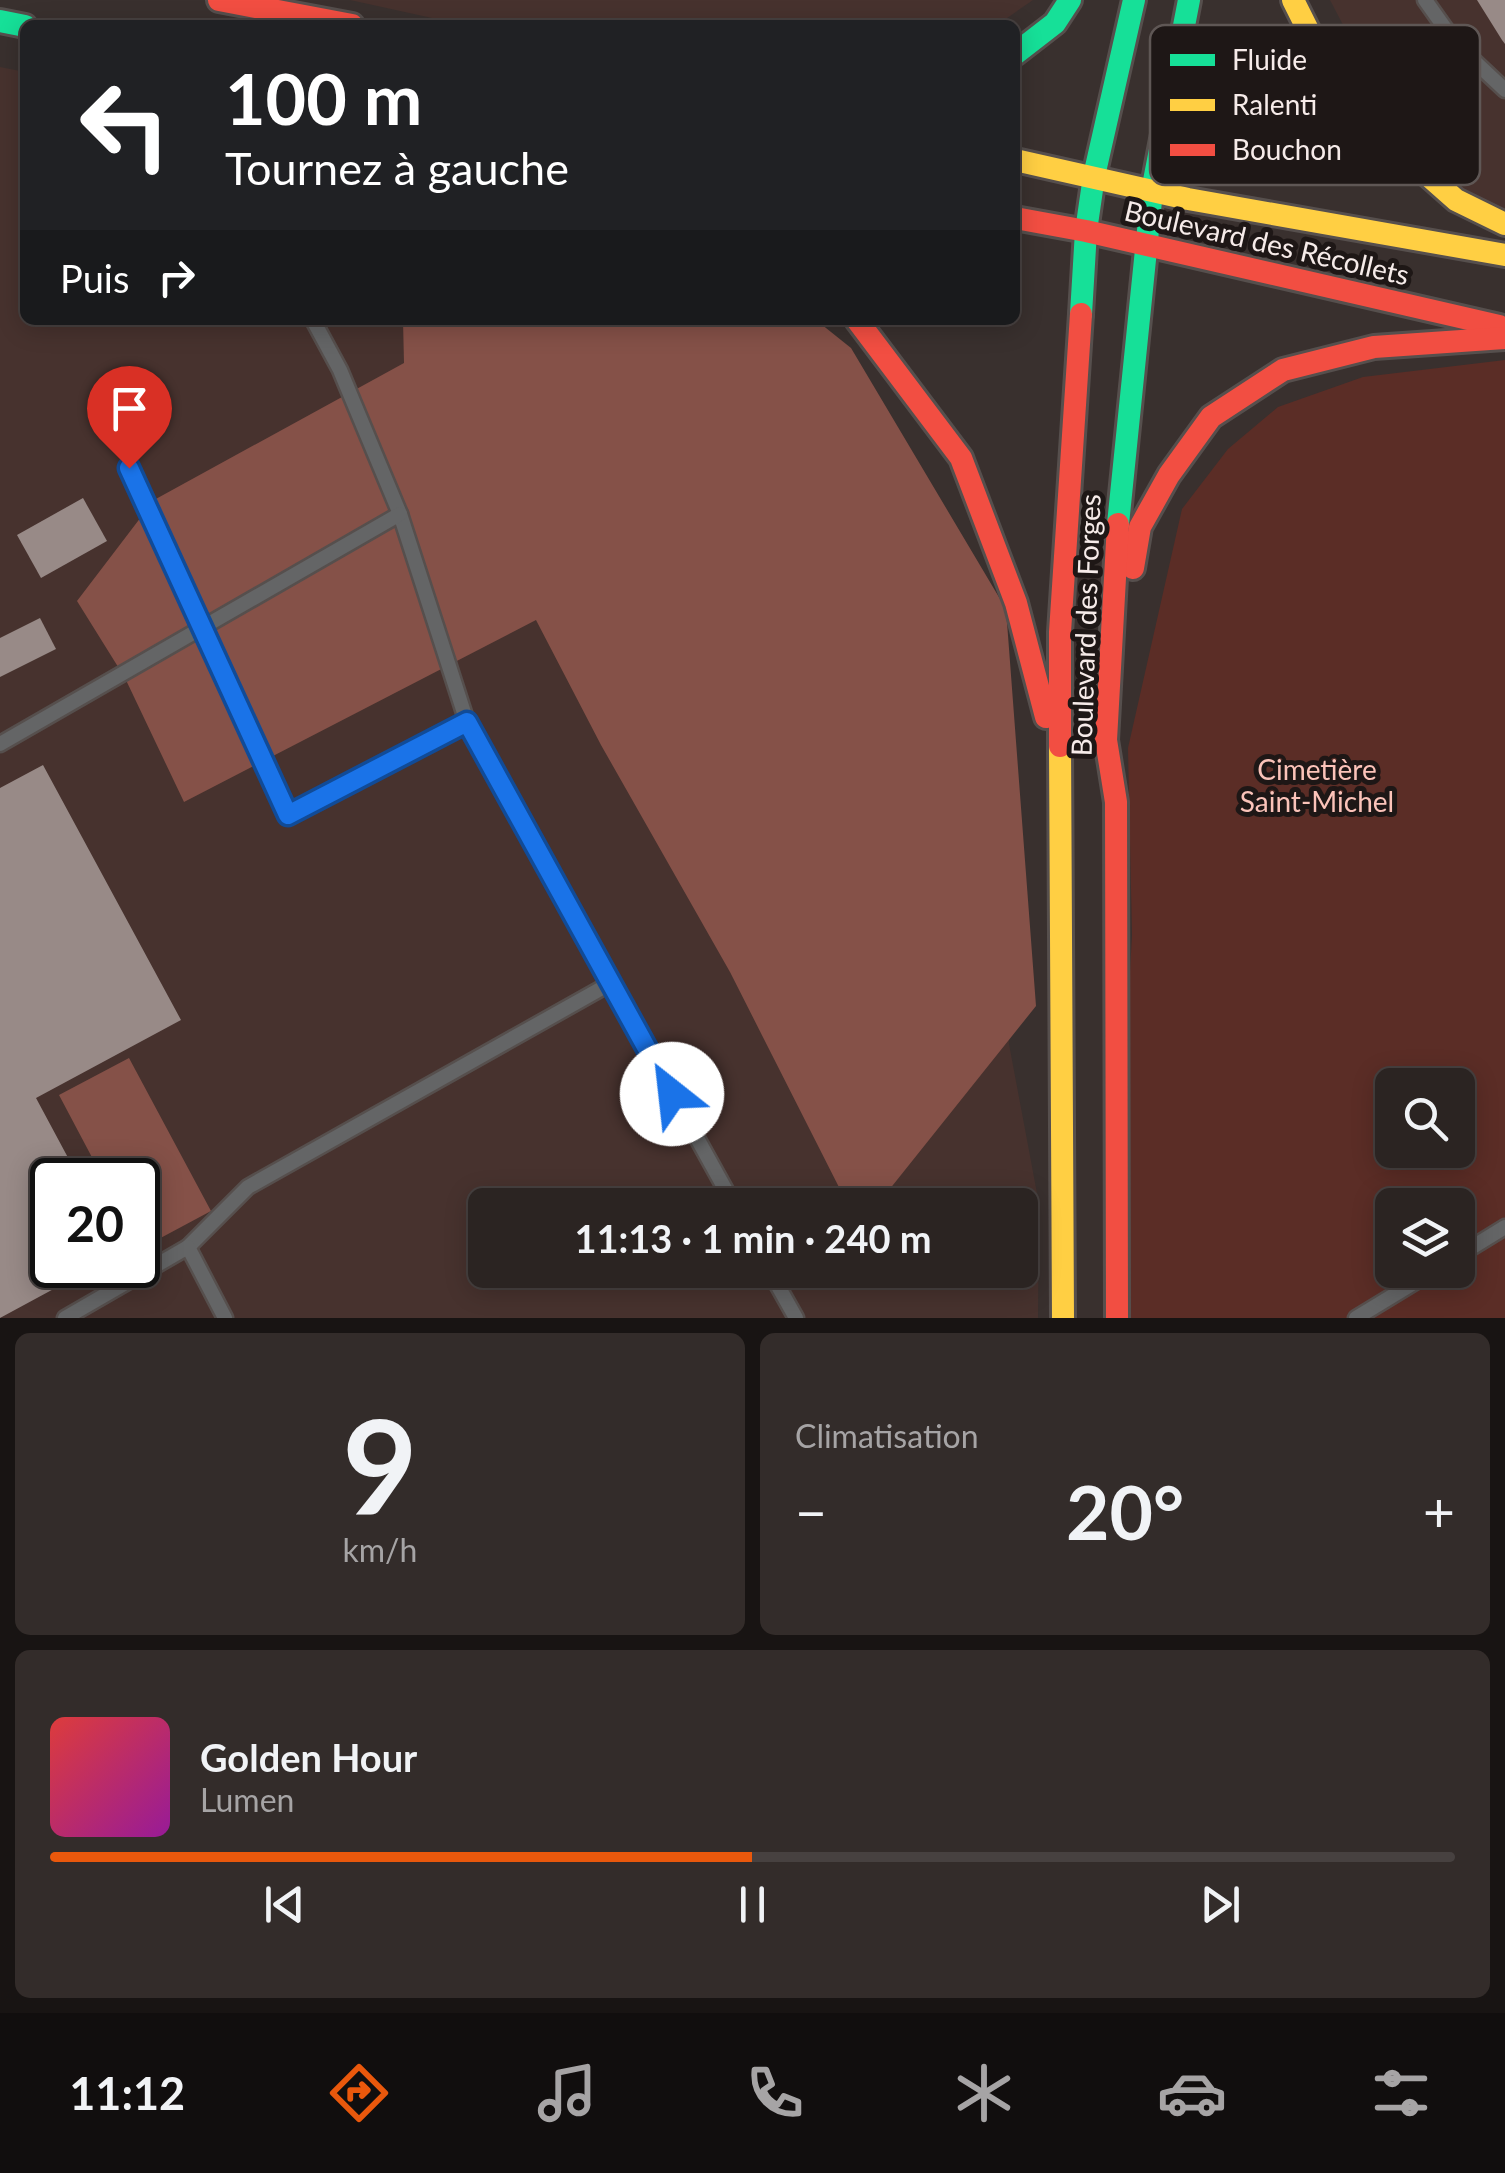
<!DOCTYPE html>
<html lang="fr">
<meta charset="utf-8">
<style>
body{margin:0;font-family:Lato,sans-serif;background:#332c2a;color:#f1f3f6;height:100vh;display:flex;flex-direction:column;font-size:38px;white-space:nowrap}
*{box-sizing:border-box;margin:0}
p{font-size:32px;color:#a6a4a5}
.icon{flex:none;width:55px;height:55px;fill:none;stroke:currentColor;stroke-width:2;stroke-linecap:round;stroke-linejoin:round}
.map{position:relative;height:1318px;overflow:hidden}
.drawer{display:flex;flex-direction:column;gap:15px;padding:15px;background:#181413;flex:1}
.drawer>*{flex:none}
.hud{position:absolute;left:20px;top:20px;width:1000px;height:305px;border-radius:15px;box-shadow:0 5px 25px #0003,0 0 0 2px #474140;background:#202124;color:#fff;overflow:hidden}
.fabs{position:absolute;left:1375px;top:1068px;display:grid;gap:20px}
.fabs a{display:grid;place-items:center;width:100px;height:100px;border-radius:15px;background:#2b2422;box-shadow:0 5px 25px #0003,0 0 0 2px #474140;font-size:50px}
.speed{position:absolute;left:30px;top:1158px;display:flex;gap:20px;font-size:50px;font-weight:700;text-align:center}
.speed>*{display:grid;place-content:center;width:130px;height:130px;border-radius:50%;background:#2b2422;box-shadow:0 5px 25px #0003,0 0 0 2px #474140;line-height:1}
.speed .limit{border:5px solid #111;border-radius:15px;background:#fff;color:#111}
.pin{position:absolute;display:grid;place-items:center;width:85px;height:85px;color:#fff;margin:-102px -42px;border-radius:50% 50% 50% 0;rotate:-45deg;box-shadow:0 0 10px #0007}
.pin .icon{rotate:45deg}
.me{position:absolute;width:110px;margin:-55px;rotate:331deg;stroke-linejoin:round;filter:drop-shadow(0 0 8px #0008)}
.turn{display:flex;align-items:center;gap:35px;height:210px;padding:0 40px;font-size:45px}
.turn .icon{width:130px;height:130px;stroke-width:2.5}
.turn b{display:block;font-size:70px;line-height:85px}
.then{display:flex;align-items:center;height:95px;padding:0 40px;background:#0003;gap:20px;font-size:38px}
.big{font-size:75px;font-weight:700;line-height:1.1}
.drawer .card{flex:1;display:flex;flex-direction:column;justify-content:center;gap:15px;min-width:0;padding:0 35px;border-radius:15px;background:#332c2a}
.drawer .dial{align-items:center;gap:0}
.dial b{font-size:130px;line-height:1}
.song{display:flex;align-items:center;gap:30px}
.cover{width:120px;height:120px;border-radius:15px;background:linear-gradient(135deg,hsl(0 70% 55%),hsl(300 70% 35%))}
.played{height:10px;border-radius:5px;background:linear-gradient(90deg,#ea580c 50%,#474140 50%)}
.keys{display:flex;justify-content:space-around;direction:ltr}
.heat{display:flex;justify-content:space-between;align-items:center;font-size:55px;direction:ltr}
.drawer .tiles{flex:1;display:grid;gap:15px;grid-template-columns:1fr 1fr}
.card:last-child{grid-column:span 2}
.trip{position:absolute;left:468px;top:1188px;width:570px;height:100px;border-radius:15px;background:#2b2422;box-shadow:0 5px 25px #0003,0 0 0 2px #474140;font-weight:700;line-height:100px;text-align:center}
.dock{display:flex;height:160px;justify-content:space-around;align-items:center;background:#110e0e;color:#a6a4a5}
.dock .icon{width:70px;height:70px}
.dock .selected{color:#ea580c}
.dock b{font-size:45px;color:#f1f3f6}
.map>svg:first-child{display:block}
</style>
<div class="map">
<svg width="1505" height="1318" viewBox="0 0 1505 1318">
<rect width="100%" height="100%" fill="#39302e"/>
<g fill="#47322e" fill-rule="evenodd">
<path d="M350,0H1033L997,25H464Z"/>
<path d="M1330,0H1505V211L1455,191L1386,107Z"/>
<path d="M0,67L25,72V320H759L1008,877L1009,1044L1039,1204L1038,1318H0ZM52,1180H138V1265H52ZM485,1205H1020V1270H485Z"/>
</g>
<path fill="#5b2d26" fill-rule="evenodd" d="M1505,360V1318H1111L1132,935L1128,748L1182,509L1228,449L1278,407L1363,377ZM1392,1085H1458V1150H1392ZM1392,1205H1458V1270H1392Z"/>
<g fill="#855148">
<path d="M403,320H816L851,348L1006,609L1036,1006L877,1205H848L730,972L601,745L536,620L184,802L125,678L77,601L154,500L404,363Z"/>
<path d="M129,1058L211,1211L140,1249L138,1243V1180H104L59,1095Z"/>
</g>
<g fill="#988a87">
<path d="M1477,0H1505V44L1502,40Z"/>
<path d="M83,498L107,541L41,578L17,535Z"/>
<path d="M40,618L56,649L0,677V638Z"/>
<path d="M43,765L181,1020L36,1098L80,1180H52V1265H98L0,1318V788Z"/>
</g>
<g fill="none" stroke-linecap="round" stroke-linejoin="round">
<g stroke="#564f4d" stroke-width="19">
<g id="lane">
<path d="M1425,0L1457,45L1505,90"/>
<path d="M313,320L340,370L400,514L467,722L734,1205"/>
<path d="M129,468L289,815L467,722"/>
<path d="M0,744L400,514"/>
<path d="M188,1247L248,1187L611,983"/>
<path d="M1458,1256L1505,1227"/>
<path d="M769,1270L796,1318"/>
<path d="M65,1318L188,1247L225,1318"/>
<path d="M1356,1318L1435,1270"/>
</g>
</g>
<g stroke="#564f4d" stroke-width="28">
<g id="fast">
<path d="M0,21L25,26"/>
<path d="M1015,54L1055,23L1070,0"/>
<path d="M1081,314L1086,231L1094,176L1134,0"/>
<path d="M1118,524L1152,191L1189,0"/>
</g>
</g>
<g stroke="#564f4d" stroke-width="28">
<g id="slow">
<path d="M1293,0L1322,58L1362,117L1456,200L1505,224"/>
<path d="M1015,160L1188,199L1505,255"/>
<path d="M1060,746L1063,1318"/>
</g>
</g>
<g stroke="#564f4d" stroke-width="28">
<g id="jam">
<path d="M219,0L352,25"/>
<path d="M1015,218L1086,231L1499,326"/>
<path d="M857,320L961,458L1016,603L1046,717"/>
<path d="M1133,568L1140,527L1169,475L1211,417L1283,370L1374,347L1505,338"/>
<path d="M1060,746V632L1081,314"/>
<path d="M1117,1318L1116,802L1106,740L1118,524"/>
</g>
</g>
<use href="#lane" stroke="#646566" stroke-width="14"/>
<use href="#fast" stroke="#16e098" stroke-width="22"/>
<use href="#slow" stroke="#ffcf43" stroke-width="22"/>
<use href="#jam" stroke="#f24e42" stroke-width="22"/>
</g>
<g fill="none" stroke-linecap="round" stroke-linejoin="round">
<g stroke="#114b97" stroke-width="25">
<path id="route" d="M129,468L288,815L467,722L672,1094"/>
</g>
<use href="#route" stroke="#1a73e8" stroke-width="18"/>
</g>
<g text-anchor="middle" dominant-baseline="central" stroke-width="10" stroke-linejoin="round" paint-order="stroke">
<g font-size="28" fill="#f6ebe9" stroke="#1e1716">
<text transform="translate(1267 242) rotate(13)">Boulevard des Récollets</text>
<text transform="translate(1085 625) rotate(-88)">Boulevard des Forges</text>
</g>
<g font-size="28" fill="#fbc3b9" stroke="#1e1716">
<text x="1317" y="769">Cimetière<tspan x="1317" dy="32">Saint-Michel</tspan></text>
</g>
</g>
<rect x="1150" y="25" width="330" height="160" rx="15" fill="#1e1716" stroke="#5f5755" stroke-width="2.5"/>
<rect x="1170" y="54" width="45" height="12" fill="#16e098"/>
<rect x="1170" y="99" width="45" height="12" fill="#ffcf43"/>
<rect x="1170" y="144" width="45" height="12" fill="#f24e42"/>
<g font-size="28" fill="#f6ebe9">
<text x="1232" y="70">Fluide</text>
<text x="1232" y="115">Ralenti</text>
<text x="1232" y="160">Bouchon</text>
</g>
</svg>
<div class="fabs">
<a><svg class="icon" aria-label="search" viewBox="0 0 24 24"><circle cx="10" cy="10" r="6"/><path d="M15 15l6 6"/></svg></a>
<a><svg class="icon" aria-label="layers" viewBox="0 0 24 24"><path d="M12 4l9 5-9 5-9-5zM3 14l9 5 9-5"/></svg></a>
</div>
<div class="speed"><div class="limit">20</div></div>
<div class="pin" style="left:129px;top:468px;background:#d93025"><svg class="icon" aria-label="arrive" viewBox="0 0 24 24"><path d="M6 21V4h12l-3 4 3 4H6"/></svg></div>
<svg class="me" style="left:672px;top:1094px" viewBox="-20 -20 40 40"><circle r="19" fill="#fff"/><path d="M0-13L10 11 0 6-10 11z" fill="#1a73e8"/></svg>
<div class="trip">11:13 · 1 min · 240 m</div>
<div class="hud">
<div class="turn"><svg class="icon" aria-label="left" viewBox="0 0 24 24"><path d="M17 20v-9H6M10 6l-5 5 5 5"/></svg><div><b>100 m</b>Tournez à gauche</div></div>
<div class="then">Puis<svg class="icon" aria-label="right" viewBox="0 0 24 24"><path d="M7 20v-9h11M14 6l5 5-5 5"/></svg></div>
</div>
</div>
<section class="drawer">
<div class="tiles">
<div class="card dial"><b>9</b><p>km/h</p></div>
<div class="card"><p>Climatisation</p>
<div class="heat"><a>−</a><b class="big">20°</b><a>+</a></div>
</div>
<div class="card">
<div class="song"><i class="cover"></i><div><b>Golden Hour</b><p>Lumen</p></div></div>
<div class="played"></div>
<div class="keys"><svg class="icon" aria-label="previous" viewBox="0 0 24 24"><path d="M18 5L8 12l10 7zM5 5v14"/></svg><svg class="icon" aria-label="pause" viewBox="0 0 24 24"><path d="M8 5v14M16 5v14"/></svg><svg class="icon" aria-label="next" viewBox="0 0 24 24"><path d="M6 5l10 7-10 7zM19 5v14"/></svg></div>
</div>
</div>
</section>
<nav class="dock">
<b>11:12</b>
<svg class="icon selected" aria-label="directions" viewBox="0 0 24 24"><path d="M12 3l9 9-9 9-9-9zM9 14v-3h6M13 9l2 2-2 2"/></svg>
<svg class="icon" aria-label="music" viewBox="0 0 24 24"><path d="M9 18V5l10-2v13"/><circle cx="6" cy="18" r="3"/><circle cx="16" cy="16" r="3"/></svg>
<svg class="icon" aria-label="phone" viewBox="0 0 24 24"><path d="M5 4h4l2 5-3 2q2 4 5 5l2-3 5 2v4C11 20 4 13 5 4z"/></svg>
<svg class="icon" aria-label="climate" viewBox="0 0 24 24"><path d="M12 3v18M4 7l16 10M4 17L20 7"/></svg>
<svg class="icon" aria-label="car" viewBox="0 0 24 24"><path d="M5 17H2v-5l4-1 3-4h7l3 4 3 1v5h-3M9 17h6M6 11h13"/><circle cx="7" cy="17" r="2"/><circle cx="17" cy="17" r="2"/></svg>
<svg class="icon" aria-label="filters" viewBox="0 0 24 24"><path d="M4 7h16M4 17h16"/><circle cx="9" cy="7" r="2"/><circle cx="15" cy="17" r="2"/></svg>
</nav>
